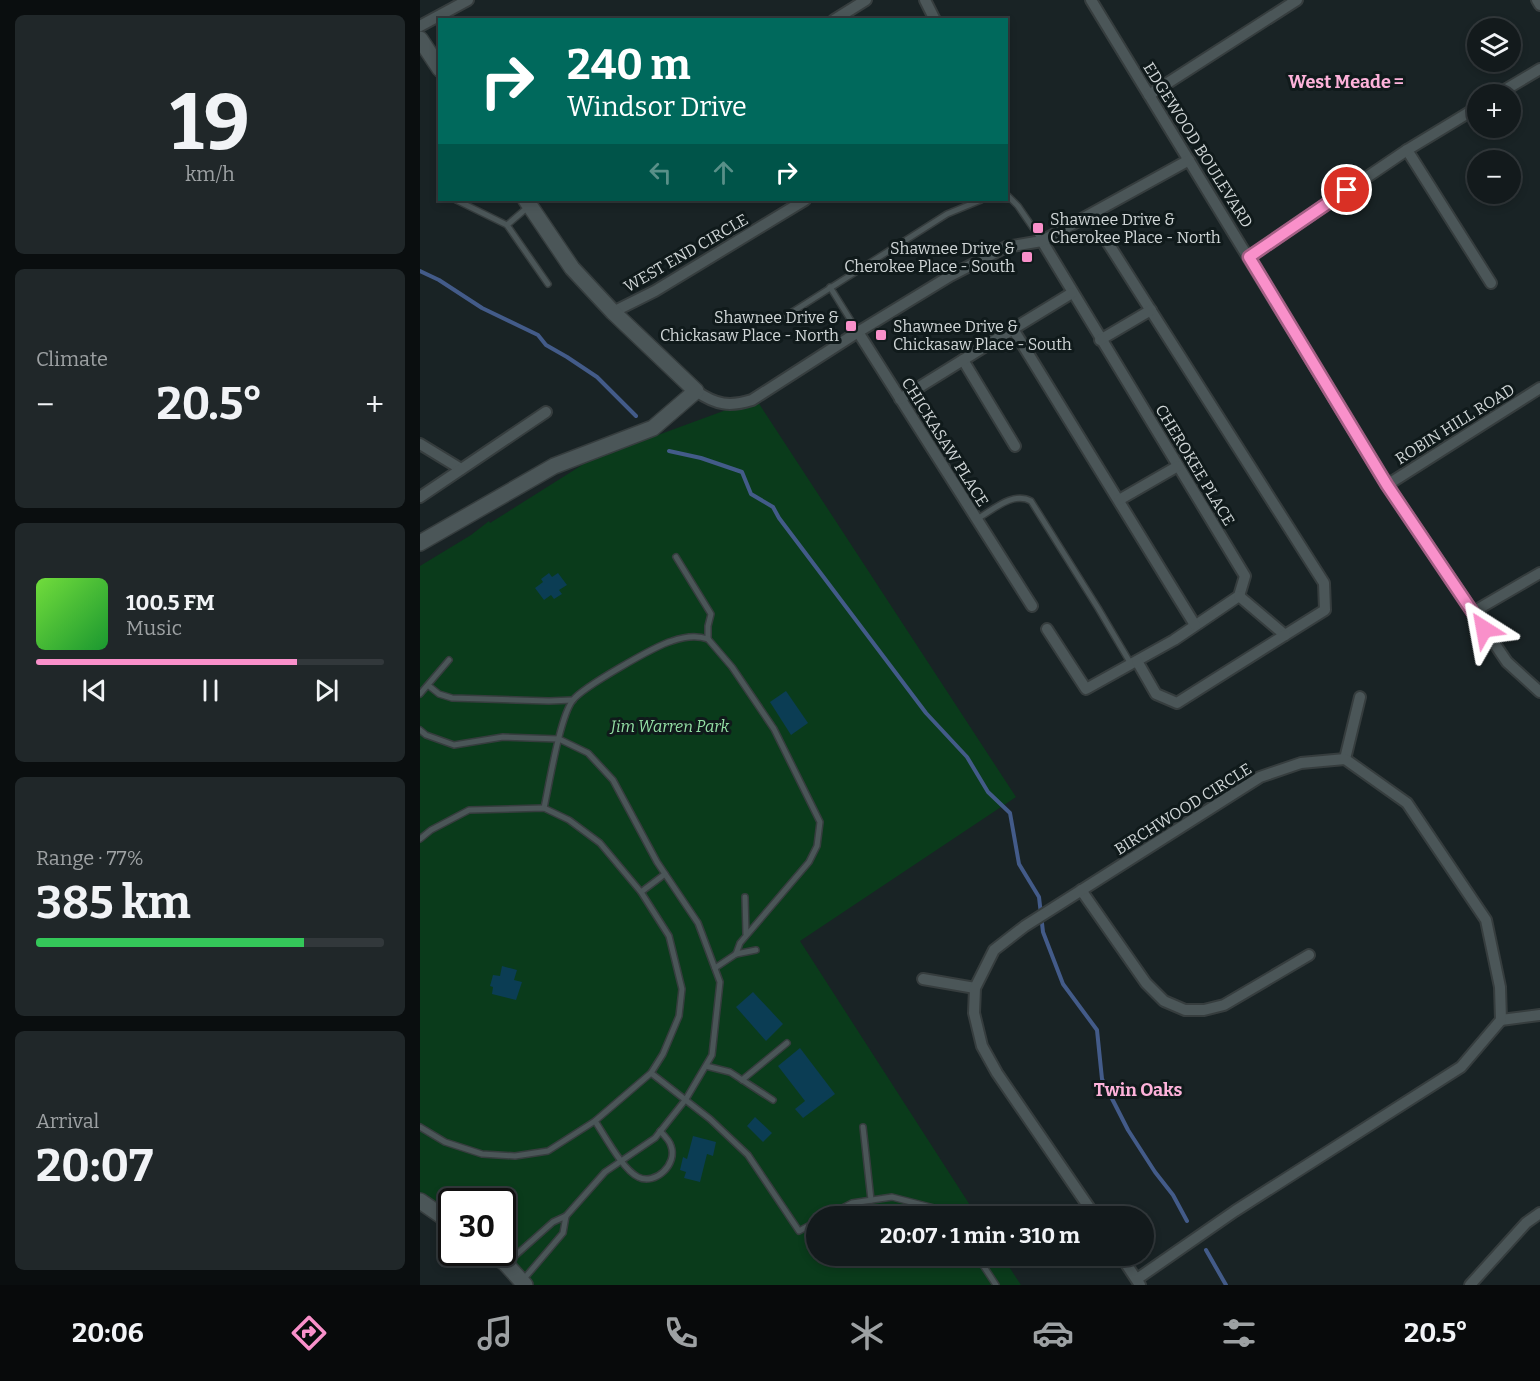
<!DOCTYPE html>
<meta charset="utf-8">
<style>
body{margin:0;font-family:Bitter,serif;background:#202729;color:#f1f3f6;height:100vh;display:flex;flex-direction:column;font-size:22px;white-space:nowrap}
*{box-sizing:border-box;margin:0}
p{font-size:20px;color:#9da1a3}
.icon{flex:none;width:33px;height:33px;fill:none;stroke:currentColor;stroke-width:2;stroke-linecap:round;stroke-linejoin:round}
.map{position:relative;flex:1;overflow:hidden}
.drawer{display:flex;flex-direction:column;gap:15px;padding:15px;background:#0a0e0f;width:420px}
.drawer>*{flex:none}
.top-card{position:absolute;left:18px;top:18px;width:570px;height:183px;border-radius:0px;box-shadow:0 3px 9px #0003,0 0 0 2px #32383b;background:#00695c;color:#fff;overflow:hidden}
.controls{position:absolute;left:1047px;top:18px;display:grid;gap:12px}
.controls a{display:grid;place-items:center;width:54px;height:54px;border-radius:50%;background:#131a1c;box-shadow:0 3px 9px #0003,0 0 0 2px #32383b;font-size:30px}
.speed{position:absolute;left:18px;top:1188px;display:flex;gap:12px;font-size:30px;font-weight:700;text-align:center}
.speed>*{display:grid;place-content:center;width:78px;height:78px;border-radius:50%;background:#131a1c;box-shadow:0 3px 9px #0003,0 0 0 2px #32383b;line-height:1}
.speed .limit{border:3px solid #111;border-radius:9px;background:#fff;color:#111}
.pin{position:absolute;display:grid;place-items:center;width:51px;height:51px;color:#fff;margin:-26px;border:3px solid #fff;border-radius:50%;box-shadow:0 2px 6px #0007}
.me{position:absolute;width:66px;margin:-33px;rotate:326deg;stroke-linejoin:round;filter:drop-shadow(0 0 4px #0008)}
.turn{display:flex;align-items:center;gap:21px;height:126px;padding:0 30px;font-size:27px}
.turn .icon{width:78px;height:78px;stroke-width:2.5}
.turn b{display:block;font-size:42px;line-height:51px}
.lanes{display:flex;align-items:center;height:57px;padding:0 30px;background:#0003;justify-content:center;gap:30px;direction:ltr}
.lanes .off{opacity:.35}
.big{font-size:45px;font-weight:700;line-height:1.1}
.drawer .tile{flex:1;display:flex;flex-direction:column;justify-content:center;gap:9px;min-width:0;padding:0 21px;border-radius:9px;background:#202729}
.drawer .dial{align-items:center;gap:0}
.dial b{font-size:78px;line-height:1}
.song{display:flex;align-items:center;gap:18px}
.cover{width:72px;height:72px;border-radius:9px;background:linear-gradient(135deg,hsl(100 70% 55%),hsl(130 70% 35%))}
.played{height:6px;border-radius:3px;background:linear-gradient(90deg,#f990ca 75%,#32383b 75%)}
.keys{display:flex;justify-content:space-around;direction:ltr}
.heat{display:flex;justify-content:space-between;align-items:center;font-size:33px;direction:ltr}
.charge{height:9px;border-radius:4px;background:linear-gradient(90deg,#34c759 77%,#32383b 0)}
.trip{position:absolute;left:386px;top:1206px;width:348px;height:60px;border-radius:30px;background:#131a1c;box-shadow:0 3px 9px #0003,0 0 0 2px #32383b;font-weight:700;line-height:60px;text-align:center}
.menu{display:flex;height:96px;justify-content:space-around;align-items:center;background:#080a0b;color:#9da1a3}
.menu .icon{width:42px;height:42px}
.menu .selected{color:#f990ca}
.menu b{font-size:27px;color:#f1f3f6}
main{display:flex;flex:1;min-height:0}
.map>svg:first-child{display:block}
</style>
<main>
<section class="drawer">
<div class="tile dial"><b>19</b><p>km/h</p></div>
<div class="tile"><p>Climate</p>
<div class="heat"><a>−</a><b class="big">20.5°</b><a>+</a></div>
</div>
<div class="tile">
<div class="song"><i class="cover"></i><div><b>100.5 FM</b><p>Music</p></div></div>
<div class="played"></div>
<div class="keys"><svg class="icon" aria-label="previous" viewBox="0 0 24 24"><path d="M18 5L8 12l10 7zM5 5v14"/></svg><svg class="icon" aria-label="pause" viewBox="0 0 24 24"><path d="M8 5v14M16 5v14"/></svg><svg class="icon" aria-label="next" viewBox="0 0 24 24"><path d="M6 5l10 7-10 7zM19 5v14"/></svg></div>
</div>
<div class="tile"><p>Range · 77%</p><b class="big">385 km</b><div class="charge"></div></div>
<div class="tile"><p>Arrival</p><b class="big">20:07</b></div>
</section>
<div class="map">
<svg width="1120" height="1285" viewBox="0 0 1120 1285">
<rect width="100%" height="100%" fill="#192325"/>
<path fill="#0a3b1b" d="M336,399L596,797L380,941L557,1216H396V1256H582L601,1285H101L82,1252V1202H32L31,1208L0,1197V566L51,535L69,521L70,523L170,460Z"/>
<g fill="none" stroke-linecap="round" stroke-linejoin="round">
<g stroke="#435b89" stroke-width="4">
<path d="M0,271L19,280L62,308L118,335L126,345L147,357L177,377L216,416"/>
<path d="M249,451L281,458L322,472L331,494L353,507L359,518L506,713L547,757L568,792L590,813L599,864L619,897L623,932L643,984L677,1030L682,1079L708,1130L735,1172L753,1195L767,1221"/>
<path d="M786,1250L806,1285"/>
</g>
</g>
<g fill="#0b3d54">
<path d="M129,573L132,577L138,573L147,585L139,590L142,594L134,599L131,595L124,600L115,588L123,582L121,579Z"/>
<path d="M366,691L388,723L371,735L350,702Z"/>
<path d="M82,966L97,970L94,980L102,982L96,1000L72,994L73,987L70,986L73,975L80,976Z"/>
<path d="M333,992L363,1024L346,1041L316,1007Z"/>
<path d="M380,1048L415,1094L383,1118L375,1109L385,1101L358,1066Z"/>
<path d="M335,1117L352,1133L343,1142L327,1126Z"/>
<path d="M273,1136L296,1142L293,1156L287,1154L280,1182L264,1178L266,1172L260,1170L263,1157L267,1159Z"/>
</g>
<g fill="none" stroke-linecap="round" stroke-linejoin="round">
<g stroke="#363d3e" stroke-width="8">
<g id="lane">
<path d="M586,194L598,206L622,241"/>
<path d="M36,200L87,225L128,284"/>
<path d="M87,225L108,207"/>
<path d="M410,287L438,332"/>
<path d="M366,316L527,214L561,200"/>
<path d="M557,519C573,510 593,491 611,501L678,608L711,664"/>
<path d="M256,557L291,614L288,626V639"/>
<path d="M9,686L19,694L32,698L129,701L153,700"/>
<path d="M0,694L29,660"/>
<path d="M0,730L6,735L34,745L83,737L139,739L168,753L193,780L237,862L278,923L300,982L292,1055L266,1099L235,1138L185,1172L146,1216"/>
<path d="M124,808C129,785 140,716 153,700C163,687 235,646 252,641C263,637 277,635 288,639L312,667L354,729L400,822L397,846L389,862L320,943L316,954L295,968"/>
<path d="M0,839L11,830L49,810L124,808L149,820L180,843L221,892L249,936L262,989L259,1016L243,1054L231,1073"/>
<path d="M221,892L245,874"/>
<path d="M325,897L326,934"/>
<path d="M316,954L336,950"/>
<path d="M286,1066L310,1072L353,1100"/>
<path d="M322,1080L367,1043"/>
<path d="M175,1121C185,1136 203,1170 218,1177C235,1186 258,1164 251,1146C250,1141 244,1135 240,1131"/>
<path d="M0,1127L25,1142L62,1154L95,1156L128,1151L175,1121L231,1073L290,1119L328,1155L379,1231L396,1222"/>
<path d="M443,1127L451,1200"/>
<path d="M407,1216L432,1203L472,1197L518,1209L524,1216"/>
<path d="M557,1256L576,1285"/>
<path d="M87,1263L133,1222L146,1216L143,1233L103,1280"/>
</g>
</g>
<g stroke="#363d3e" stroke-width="14">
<g id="street">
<path d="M505,0L515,20"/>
<path d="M671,0L967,485L1087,662L1120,692"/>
<path d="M1117,0L1120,5"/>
<path d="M414,20L446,0"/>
<path d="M0,26L48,0"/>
<path d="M1078,94L1120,69"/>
<path d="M729,95L877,0"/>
<path d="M987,150L1071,283"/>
<path d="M622,241L825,576L819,596L754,640L666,689L627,629"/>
<path d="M688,243L904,583L905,610L865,635L819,596"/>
<path d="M829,257L987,150L1058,107"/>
<path d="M652,293L593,329L775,625"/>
<path d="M193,312L235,291L385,200"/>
<path d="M438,332L612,606"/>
<path d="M680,340L731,310"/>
<path d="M543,360L595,446"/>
<path d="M276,391C296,405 310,407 332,400L438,332L530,276L586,247L622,241L769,160"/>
<path d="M480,399L593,329"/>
<path d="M0,444L41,469"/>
<path d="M967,485L1120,388"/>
<path d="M0,497L126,412"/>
<path d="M699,500L758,466"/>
<path d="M1053,612L1120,573"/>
<path d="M717,661L736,694L757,703L865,635"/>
<path d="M925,759L940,697"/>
<path d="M661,890L726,983L744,1001L765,1010H784L804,1005L889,955"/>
<path d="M503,979L555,988"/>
<path d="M1081,1020L1120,1015"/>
<path d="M675,1216L577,1073L562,1046L554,1013L555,988L574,950L605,926L840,777L881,763L925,759L987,803L1066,920L1080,987L1081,1020L1041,1067L815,1211L717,1279"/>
<path d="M701,1256L720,1285"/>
<path d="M1050,1285L1106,1223L1120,1213"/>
</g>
</g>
<g stroke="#363d3e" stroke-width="18">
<g id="secondary">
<path d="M0,39L20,69"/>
<path d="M0,543L134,466L233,428L276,391L193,312L152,268L106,200"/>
<path d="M0,1201L32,1223"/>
<path d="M72,1252L86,1264L105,1285"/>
</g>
</g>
<use href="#lane" stroke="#4b5658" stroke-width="5"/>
<use href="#street" stroke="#4b5658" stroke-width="10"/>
<use href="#secondary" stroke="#4b5658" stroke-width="15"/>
</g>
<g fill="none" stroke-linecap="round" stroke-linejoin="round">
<g stroke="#a25e83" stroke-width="15">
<path id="route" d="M927,190L829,257L967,485L1064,629"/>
</g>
<use href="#route" stroke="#f990ca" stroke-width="10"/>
</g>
<g fill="#f990ca" stroke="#101a1b" stroke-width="2">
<rect x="612" y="222" width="12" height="12" rx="3"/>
<rect x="601" y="251" width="12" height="12" rx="3"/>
<rect x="425" y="320" width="12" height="12" rx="3"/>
<rect x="455" y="329" width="12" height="12" rx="3"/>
</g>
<g text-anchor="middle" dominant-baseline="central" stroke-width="6" stroke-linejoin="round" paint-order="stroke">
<g font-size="16" fill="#d0d6d7" stroke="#101a1b">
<text transform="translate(778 145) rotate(58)">EDGEWOOD BOULEVARD</text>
<text transform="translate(266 253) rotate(-30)">WEST END CIRCLE</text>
<text transform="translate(1035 424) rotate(-32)">ROBIN HILL ROAD</text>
<text transform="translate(525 442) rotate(58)">CHICKASAW PLACE</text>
<text transform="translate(775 465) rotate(59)">CHEROKEE PLACE</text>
<text transform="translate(763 809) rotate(-32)">BIRCHWOOD CIRCLE</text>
</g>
<g font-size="16" fill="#d0d6d7" stroke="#101a1b" text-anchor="start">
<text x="630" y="219">Shawnee Drive &amp;<tspan x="630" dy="18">Cherokee Place - North</tspan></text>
<text x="595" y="248" text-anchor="end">Shawnee Drive &amp;<tspan x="595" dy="18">Cherokee Place - South</tspan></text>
<text x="419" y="317" text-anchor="end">Shawnee Drive &amp;<tspan x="419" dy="18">Chickasaw Place - North</tspan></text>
<text x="473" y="326">Shawnee Drive &amp;<tspan x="473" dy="18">Chickasaw Place - South</tspan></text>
</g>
<g font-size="16" font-style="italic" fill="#94dfa5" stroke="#101a1b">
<text x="250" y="726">Jim Warren Park</text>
</g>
<g font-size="18" font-weight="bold" fill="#fdb2da" stroke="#101a1b">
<text x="926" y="82">West Meade =</text>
<text x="718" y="1090">Twin Oaks</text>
</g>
</g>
</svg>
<div class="controls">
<a><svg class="icon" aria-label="layers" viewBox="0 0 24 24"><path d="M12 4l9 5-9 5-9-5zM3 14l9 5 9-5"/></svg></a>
<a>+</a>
<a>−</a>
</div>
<div class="speed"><div class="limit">30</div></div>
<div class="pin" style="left:927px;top:190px;background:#d93025"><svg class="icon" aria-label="arrive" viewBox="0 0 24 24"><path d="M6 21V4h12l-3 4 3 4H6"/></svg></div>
<svg class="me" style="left:1064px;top:629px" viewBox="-20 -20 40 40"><path d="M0-17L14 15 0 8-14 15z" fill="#f990ca" stroke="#fff" stroke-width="4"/></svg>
<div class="trip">20:07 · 1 min · 310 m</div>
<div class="top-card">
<div class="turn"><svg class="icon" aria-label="right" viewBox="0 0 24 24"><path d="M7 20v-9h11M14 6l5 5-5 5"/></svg><div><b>240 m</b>Windsor Drive</div></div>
<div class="lanes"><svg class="icon off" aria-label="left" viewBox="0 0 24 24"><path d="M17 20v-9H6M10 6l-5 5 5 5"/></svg><svg class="icon off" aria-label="ahead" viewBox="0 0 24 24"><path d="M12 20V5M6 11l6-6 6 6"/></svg><svg class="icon" aria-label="right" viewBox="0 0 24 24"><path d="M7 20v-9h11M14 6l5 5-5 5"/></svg></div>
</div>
</div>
</main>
<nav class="menu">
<b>20:06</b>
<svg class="icon selected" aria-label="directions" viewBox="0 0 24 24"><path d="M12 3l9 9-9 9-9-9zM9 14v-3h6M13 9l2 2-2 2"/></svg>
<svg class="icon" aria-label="music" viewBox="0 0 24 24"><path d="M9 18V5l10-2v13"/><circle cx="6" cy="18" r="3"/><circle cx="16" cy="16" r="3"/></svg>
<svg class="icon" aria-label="phone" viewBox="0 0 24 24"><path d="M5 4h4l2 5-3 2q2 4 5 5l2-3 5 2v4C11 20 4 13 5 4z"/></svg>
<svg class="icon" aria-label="climate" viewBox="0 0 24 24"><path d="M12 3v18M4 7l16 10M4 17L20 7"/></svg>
<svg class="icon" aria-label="car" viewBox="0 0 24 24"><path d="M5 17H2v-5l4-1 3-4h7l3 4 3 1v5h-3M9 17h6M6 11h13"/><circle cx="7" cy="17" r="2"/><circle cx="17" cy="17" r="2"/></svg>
<svg class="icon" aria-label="filters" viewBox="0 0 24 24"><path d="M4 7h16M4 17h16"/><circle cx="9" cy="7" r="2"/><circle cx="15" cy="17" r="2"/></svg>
<b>20.5°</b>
</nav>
